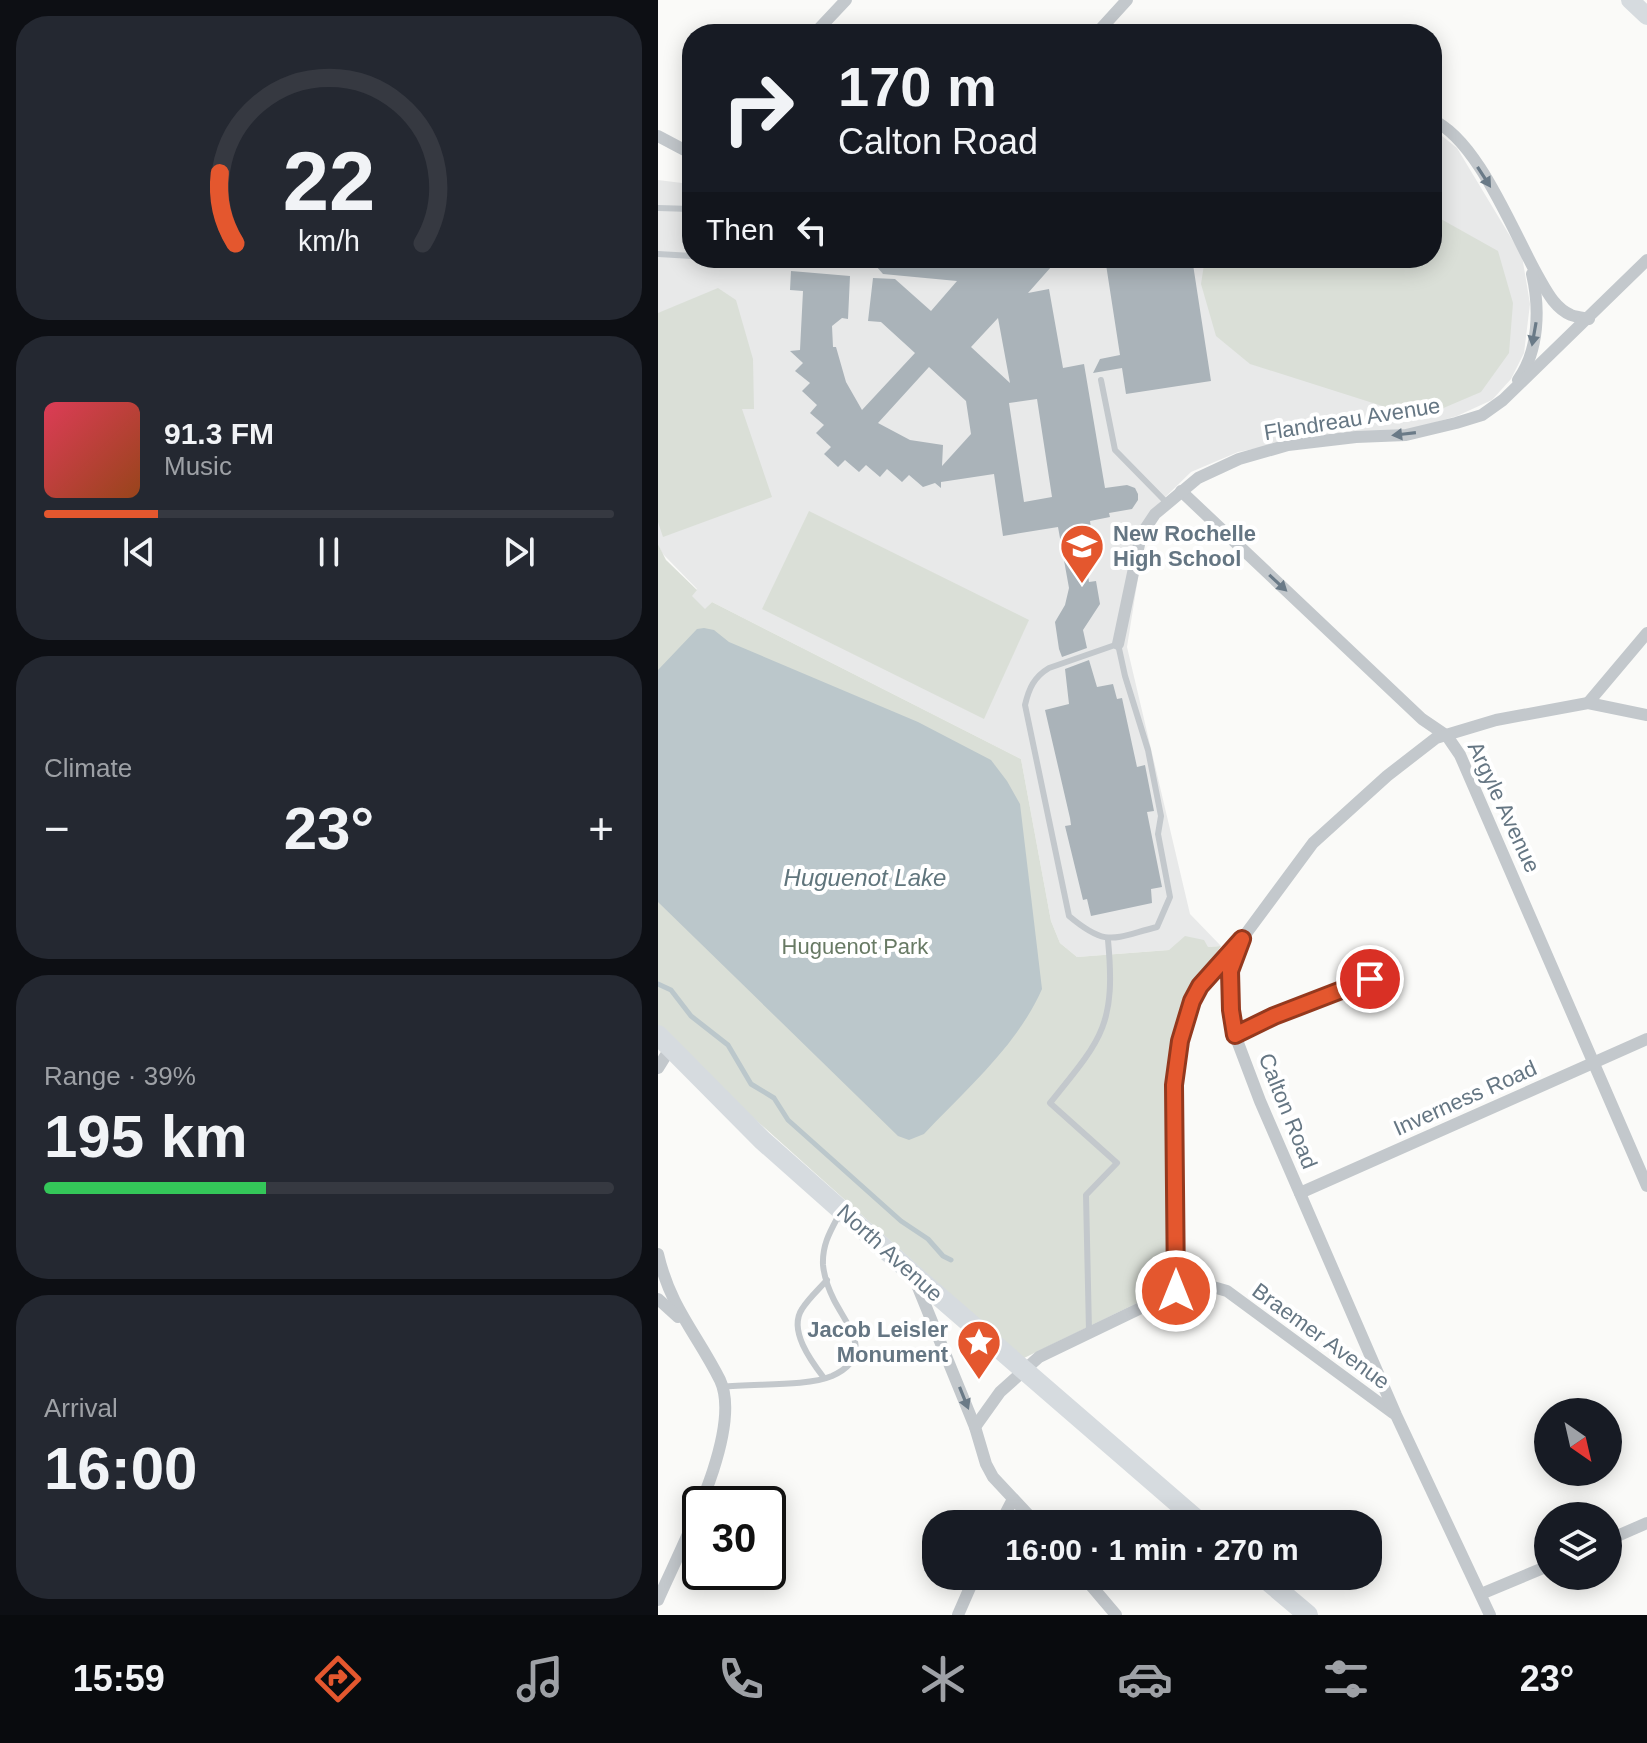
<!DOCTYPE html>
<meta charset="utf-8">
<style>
body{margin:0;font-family:Arial,sans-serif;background:#242831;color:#f1f3f6;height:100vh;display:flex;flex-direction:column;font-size:30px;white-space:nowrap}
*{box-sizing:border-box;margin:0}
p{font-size:26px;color:#9ea1a6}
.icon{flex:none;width:44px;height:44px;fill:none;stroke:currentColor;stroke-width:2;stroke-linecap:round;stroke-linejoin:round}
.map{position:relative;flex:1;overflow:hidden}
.panel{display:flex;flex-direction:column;gap:16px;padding:16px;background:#0d0f14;width:658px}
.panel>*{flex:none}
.guide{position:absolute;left:24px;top:24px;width:760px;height:244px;border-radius:32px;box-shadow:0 4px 20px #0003;background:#171b24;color:#f1f3f6;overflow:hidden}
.needle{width:52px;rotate:146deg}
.fabs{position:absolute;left:876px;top:1398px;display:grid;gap:16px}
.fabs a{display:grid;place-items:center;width:88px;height:88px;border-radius:50%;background:#171b24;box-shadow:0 4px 20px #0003;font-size:40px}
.speed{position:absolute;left:24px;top:1486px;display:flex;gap:16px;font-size:40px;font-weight:700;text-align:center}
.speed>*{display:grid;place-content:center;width:104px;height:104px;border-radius:50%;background:#171b24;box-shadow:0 4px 20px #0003;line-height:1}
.speed .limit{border:4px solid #111;border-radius:12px;background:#fff;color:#111}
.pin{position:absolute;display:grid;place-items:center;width:68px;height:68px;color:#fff;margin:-34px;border:4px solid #fff;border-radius:50%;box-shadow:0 2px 8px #0007}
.me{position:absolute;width:88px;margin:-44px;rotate:0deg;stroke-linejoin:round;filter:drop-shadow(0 0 6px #0008)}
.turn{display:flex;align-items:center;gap:28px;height:168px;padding:0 24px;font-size:36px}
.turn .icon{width:104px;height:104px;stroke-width:2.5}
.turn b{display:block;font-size:56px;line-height:68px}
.then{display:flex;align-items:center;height:76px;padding:0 24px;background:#0003;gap:16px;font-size:30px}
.big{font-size:60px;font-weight:800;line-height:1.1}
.panel .card{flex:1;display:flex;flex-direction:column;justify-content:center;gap:12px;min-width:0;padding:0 28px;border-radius:32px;background:#242831}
.panel .dial{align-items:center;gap:0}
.dial svg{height:208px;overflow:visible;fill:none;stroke:#363941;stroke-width:7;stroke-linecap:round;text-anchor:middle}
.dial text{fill:#f1f3f6;stroke:none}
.song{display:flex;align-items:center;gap:24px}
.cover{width:96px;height:96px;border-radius:12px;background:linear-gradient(135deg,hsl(350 70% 55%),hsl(20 70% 35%))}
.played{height:8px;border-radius:4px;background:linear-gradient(90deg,#e4572e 20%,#363941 20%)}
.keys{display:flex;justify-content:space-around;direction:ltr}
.heat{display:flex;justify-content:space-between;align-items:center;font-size:44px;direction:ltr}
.charge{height:12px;border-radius:6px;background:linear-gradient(90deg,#34c759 39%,#363941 0)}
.trip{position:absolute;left:264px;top:1510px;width:460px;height:80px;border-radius:32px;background:#171b24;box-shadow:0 4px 20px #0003;font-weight:800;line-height:80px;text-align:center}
.dock{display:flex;height:128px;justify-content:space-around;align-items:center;background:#090b0e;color:#9ea1a6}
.dock .icon{width:56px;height:56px}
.dock .selected{color:#e4572e}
.dock b{font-size:36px;color:#f1f3f6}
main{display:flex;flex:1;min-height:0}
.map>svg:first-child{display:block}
</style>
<main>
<section class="panel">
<div class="card dial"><svg viewBox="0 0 100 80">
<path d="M14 69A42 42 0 1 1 86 69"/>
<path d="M14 69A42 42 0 0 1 8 42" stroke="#e4572e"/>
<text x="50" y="56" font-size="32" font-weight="700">22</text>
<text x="50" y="72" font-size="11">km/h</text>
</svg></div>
<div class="card">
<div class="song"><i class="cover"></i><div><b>91.3 FM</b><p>Music</p></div></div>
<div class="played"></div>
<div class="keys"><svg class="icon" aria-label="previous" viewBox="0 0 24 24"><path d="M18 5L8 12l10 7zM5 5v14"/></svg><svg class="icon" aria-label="pause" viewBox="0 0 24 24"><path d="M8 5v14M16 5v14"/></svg><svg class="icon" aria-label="next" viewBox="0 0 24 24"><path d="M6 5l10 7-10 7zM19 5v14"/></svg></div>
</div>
<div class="card"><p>Climate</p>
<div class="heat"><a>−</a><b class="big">23°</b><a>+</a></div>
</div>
<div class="card"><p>Range · 39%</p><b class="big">195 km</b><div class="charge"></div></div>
<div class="card"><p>Arrival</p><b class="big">16:00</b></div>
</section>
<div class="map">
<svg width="989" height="1615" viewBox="0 0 989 1615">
<rect width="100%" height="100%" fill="#fafaf8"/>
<path fill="#e8e9e9" d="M774,128L799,148L864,256L872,304L866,353L853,379L834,400L799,416L751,430L665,435L580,452L533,472L498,506L486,540L469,647L532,914L563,946L419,957L402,943L393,921L363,759L54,602L47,610L33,596L39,589L4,553L0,544V180L24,183L34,163V258H774Z"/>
<g fill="#dadfd7">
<path d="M774,214L840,251L855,303L851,353L823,392L762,418L592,364L558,336L543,284L547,258H774Z"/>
<path d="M60,288L78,300L95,359L96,409H84L114,497L5,537L0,522V313Z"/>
<path d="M151,511L371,620L326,719L104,609Z"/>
<path d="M0,544L8,560L39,590L34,596L47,609L54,602L363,759L393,921L402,943L419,957L511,950L527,936L546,940L550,947L563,946L538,983L512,1062V1287L364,1359L108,1129L0,1036Z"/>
</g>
<path fill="#bbc7cb" d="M46,628L56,630L71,642L260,722L333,760L349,781L362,804L384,989C359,1046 308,1089 266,1134L251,1140L240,1136L0,902V670L39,629Z"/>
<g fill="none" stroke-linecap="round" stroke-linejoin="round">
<path stroke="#bbc7cb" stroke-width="5" d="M0,984L13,990L33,1016L70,1045L93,1084L116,1098L130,1120L243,1221L270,1239L285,1256L293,1260"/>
</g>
<g fill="#aab3b9" fill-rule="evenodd">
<path d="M211,258H401L370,293L391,289L405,368L426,364L447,488L469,485L477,488L480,494V500L474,509L451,513L452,517L432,521L434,535L424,536L431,582L438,581L442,604L425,630L429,648L404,657L401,649L397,622L407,605L411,588L400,527L345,536L336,474L283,482V488L277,483L265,487L251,475L244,482L229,469L222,477L208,465L201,472L187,460L180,467L166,454L173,447L158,433L166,425L152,413L159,405L144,391L152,383L137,371L145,363L132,351L142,350L145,291L132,290L133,271L192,276L190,319L184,318L174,326L175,347H178L188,382L204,410L257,353L223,322L210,321L215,278L237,279L273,311L299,281L225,274ZM340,318L352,383L313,347ZM271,367L308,401L313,434L284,466L285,445L252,440L220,423ZM379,399L394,497L366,502L351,403Z"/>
<path d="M447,258H534L553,381L468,394L464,368L435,373L442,359L462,355Z"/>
<path d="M431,660L439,687L455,684L459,699L464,698L479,767L487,765L496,811L489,812L504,887L493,889L494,903L433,916L429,899L425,900L407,826L413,825L412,818L387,710L411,704L407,669Z"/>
</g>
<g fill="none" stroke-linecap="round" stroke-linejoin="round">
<g stroke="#c3c8cc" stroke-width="6">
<path d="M0,208L34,209"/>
<path d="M0,254L34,256"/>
<path d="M443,380L457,450L509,503"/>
<path d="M460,644L467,676L490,750L503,816L500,834L512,897L499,927C455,938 449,948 411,916L367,705C371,688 376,677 391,668Z"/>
<path d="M577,1035L616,1016L712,979"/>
<path d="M431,1331L428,1195L459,1163L392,1103C444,1039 458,1025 450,940"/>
<path d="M166,1378C153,1361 130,1330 144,1309C150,1299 161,1289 169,1280"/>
<path d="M64,1387C95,1383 148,1387 174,1376C218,1356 190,1327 176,1300C171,1290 166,1275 165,1265C164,1244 173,1230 182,1213"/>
</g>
<g stroke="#c3c8cc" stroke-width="12">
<path d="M156,34L188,0"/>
<path d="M438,34L469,0"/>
<path d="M774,120C820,139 856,235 881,278C889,292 897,308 913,315C918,317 926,318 931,319"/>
<path d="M0,136L34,154"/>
<path d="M860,380C881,351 882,308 874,274"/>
<path d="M523,491L764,719L789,736L802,755L989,1186"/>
<path d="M460,644L483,535L497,514L540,478L581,459L630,445L698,437L748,435L798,423L824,415L845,400L989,260"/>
<path d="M930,703L989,633"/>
<path d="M0,1068L13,1047"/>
<path d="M642,1193L989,1039"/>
<path d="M0,1254C12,1307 39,1334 62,1380C86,1431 22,1549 0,1600"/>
<path d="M257,1280L317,1427L328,1464L335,1477L379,1524"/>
<path d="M518,1291L516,1085L522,1041L534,1001L542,986L579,944"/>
<path d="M0,1299L20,1317"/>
<path d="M317,1427L342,1392L381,1357L518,1291L548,1285L569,1291L735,1413"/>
<path d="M342,1524L355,1499"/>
<path d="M950,1540L989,1523"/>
<path d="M425,1576L458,1615"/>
<path d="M823,1594L890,1566"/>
<path d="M300,1615L317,1576"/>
<path d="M832,1615L738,1415L602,1101L577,1035L573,1010L572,971L584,939L655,843L729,776L778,738L838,720L930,703L989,715"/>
</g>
<path stroke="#d6dbdf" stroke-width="18" d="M972,0L989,16"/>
<g stroke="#d6dbdf" stroke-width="20">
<path d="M0,1035L104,1140L255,1274L544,1524"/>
<path d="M604,1576L650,1615"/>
</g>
</g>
<defs><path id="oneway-solid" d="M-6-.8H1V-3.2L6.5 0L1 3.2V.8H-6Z" transform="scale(2)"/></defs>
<g fill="#6a7a87">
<use href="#oneway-solid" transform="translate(826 177) rotate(57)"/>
<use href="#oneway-solid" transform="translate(876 334) rotate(100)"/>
<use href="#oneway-solid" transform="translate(746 434) rotate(173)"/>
<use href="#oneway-solid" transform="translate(620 583) rotate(43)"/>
<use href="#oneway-solid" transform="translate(306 1398) rotate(68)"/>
</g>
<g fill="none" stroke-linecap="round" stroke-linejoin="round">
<g stroke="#94391e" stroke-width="20">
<path id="route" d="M518,1291L516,1085L522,1041L534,1001L542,986L584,939L572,971L573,1010L577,1035L616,1016L712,979"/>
</g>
<use href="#route" stroke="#e4572e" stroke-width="14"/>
</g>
<defs>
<g id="school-pin" transform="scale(2.3)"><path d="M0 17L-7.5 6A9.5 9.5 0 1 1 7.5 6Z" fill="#e4572e" stroke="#fff"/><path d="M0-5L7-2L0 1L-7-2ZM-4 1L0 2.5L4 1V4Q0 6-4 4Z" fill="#fff"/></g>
<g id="sight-pin" transform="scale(2.3)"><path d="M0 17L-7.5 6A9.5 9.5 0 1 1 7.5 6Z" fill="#e4572e" stroke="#fff"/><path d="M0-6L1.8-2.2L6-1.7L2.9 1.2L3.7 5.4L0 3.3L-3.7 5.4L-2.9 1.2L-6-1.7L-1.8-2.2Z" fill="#fff"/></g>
</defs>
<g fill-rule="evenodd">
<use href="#school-pin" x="424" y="546"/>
<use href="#sight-pin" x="321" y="1342"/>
</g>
<g text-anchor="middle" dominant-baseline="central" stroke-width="8" stroke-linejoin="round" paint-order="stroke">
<g font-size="22" fill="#657683" stroke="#fff">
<text transform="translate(694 419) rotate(-9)">Flandreau Avenue</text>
<text transform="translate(846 807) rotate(65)">Argyle Avenue</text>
<text transform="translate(807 1098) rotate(-24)">Inverness Road</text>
<text transform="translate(630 1111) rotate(68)">Calton Road</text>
<text transform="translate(232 1253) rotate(42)">North Avenue</text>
<text transform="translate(663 1336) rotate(36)">Braemer Avenue</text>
</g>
<g font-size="22" font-weight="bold" fill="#657683" stroke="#fff" text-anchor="start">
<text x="455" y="533">New Rochelle<tspan x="455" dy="25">High School</tspan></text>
<text x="290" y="1329" text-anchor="end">Jacob Leisler<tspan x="290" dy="25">Monument</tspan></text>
</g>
<g font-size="22" fill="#687a64" stroke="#fff">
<text x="197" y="946">Huguenot Park</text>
</g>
<g font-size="24" font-style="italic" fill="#60757c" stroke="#fff">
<text x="207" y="877">Huguenot Lake</text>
</g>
</g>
</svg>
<div class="fabs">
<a><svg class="needle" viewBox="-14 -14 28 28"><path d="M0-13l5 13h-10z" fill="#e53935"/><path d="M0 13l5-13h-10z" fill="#9ea1a6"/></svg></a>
<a><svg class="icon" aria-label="layers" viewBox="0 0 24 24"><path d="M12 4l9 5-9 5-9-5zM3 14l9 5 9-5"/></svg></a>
</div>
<div class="speed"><div class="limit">30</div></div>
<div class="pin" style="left:712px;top:979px;background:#d93025"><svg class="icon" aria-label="arrive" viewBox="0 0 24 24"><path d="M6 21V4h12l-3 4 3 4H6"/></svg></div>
<svg class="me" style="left:518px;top:1291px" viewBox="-20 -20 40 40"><circle r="17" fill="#e4572e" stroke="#fff" stroke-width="3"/><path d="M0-11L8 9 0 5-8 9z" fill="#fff"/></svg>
<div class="trip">16:00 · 1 min · 270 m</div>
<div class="guide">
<div class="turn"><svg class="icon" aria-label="right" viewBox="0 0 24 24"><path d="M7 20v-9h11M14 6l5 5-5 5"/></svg><div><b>170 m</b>Calton Road</div></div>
<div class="then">Then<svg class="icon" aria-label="left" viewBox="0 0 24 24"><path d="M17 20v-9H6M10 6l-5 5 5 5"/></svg></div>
</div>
</div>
</main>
<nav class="dock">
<b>15:59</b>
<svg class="icon selected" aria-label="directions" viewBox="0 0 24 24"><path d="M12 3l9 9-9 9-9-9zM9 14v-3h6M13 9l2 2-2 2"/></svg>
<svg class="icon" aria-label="music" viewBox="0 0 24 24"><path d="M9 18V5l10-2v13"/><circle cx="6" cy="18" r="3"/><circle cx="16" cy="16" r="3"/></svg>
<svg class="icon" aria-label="phone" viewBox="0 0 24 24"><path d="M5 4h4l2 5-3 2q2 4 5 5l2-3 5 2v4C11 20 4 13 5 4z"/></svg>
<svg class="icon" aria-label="climate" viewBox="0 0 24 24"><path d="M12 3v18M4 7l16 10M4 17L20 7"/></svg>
<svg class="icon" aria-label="car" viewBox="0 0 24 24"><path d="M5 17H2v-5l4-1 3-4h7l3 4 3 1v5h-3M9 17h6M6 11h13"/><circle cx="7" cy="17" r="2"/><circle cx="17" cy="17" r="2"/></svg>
<svg class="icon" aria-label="filters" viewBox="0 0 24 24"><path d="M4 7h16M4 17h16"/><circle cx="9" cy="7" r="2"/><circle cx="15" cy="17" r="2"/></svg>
<b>23°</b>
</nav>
